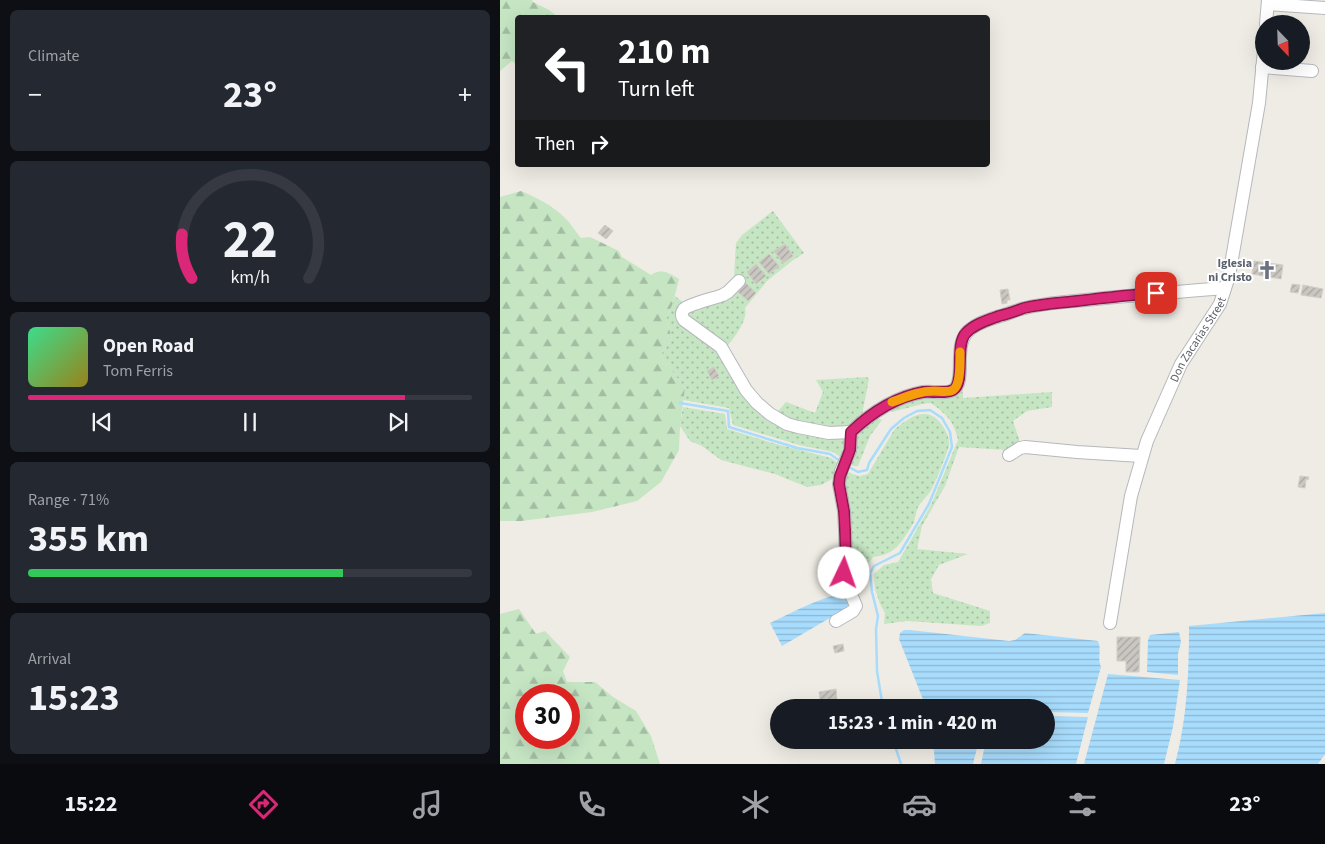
<!DOCTYPE html>
<meta charset="utf-8">
<style>
body{margin:0;font-family:"Source Sans 3",sans-serif;background:#242831;color:#f1f3f6;height:100vh;display:flex;flex-direction:column;font-size:19px;white-space:nowrap}
*{box-sizing:border-box;margin:0}
p{font-size:16px;color:#9ea1a6}
.icon{flex:none;width:28px;height:28px;fill:none;stroke:currentColor;stroke-width:2;stroke-linecap:round;stroke-linejoin:round}
.map{position:relative;flex:1;overflow:hidden}
.panel{display:flex;flex-direction:column;gap:10px;padding:10px;background:#0d0f14;width:500px}
.panel>*{flex:none}
.guide{position:absolute;left:15px;top:15px;width:475px;height:152px;border-radius:5px;box-shadow:0 5px 20px #0002;background:#202124;color:#fff;overflow:hidden}
.needle{width:32px;rotate:157deg}
.tools{position:absolute;left:755px;top:15px;display:grid;gap:10px}
.tools a{display:grid;place-items:center;width:55px;height:55px;border-radius:50%;background:#171b24;box-shadow:0 5px 20px #0002;font-size:25px}
.speed{position:absolute;left:15px;top:684px;display:flex;gap:10px;font-size:25px;font-weight:700;text-align:center}
.speed>*{display:grid;place-content:center;width:65px;height:65px;border-radius:50%;background:#171b24;box-shadow:0 5px 20px #0002;line-height:1}
.speed .limit{border:8px solid #d22;background:#fff;color:#111}
.pin{position:absolute;display:grid;place-items:center;width:42px;height:42px;color:#fff;margin:-21px;border-radius:10px;box-shadow:0 2px 8px #0006}
.me{position:absolute;width:55px;margin:-28px;rotate:3deg;stroke-linejoin:round;filter:drop-shadow(0 0 4px #0008)}
.turn{display:flex;align-items:center;gap:18px;height:105px;padding:0 20px;font-size:22px}
.turn .icon{width:65px;height:65px;stroke-width:2.5}
.turn b{display:block;font-size:35px;line-height:42px}
.then{display:flex;align-items:center;height:48px;padding:0 20px;background:#0003;gap:10px;font-size:19px}
.big{font-size:38px;font-weight:700;line-height:1.1}
.panel .tile{flex:1;display:flex;flex-direction:column;justify-content:center;gap:8px;min-width:0;padding:0 18px;border-radius:8px;background:#242831}
.panel .dial{align-items:center;gap:0}
.dial svg{height:130px;overflow:visible;fill:none;stroke:#363941;stroke-width:7;stroke-linecap:round;text-anchor:middle}
.dial text{fill:#f1f3f6;stroke:none}
.song{display:flex;align-items:center;gap:15px}
.cover{width:60px;height:60px;border-radius:8px;background:linear-gradient(135deg,hsl(150 70% 55%),hsl(50 70% 35%))}
.played{height:5px;border-radius:2px;background:linear-gradient(90deg,#db2777 85%,#363941 85%)}
.keys{display:flex;justify-content:space-around;direction:ltr}
.heat{display:flex;justify-content:space-between;align-items:center;font-size:28px;direction:ltr}
.charge{height:8px;border-radius:4px;background:linear-gradient(90deg,#34c759 71%,#363941 0)}
.trip{position:absolute;left:270px;top:699px;width:285px;height:50px;border-radius:25px;background:#171b24;box-shadow:0 5px 20px #0002;font-weight:700;line-height:50px;text-align:center}
.dock{display:flex;height:80px;justify-content:space-around;align-items:center;background:#090b0e;color:#9ea1a6}
.dock .icon{width:35px;height:35px}
.dock .on{color:#db2777}
.dock b{font-size:22px;color:#f1f3f6}
main{display:flex;flex:1;min-height:0}
.map>svg:first-child{display:block}
</style>
<main>
<section class="panel">
<div class="tile"><p>Climate</p>
<div class="heat"><a>−</a><b class="big">23°</b><a>+</a></div>
</div>
<div class="tile dial"><svg viewBox="0 0 100 80">
<path d="M14 69A42 42 0 1 1 86 69"/>
<path d="M14 69A42 42 0 0 1 8 42" stroke="#db2777"/>
<text x="50" y="56" font-size="32" font-weight="700">22</text>
<text x="50" y="72" font-size="11">km/h</text>
</svg></div>
<div class="tile">
<div class="song"><i class="cover"></i><div><b>Open Road</b><p>Tom Ferris</p></div></div>
<div class="played"></div>
<div class="keys"><svg class="icon" aria-label="previous" viewBox="0 0 24 24"><path d="M18 5L8 12l10 7zM5 5v14"/></svg><svg class="icon" aria-label="pause" viewBox="0 0 24 24"><path d="M8 5v14M16 5v14"/></svg><svg class="icon" aria-label="next" viewBox="0 0 24 24"><path d="M6 5l10 7-10 7zM19 5v14"/></svg></div>
</div>
<div class="tile"><p>Range · 71%</p><b class="big">355 km</b><div class="charge"></div></div>
<div class="tile"><p>Arrival</p><b class="big">15:23</b></div>
</section>
<div class="map">
<svg width="825" height="764" viewBox="0 0 825 764">
<defs>
<pattern id="grass-dots" width="8" height="8" patternUnits="userSpaceOnUse" patternTransform="scale(1.25)"><rect width="8" height="8" fill="#c5e5c3"/><path d="M2 2h.1M6 6h.1" fill="none" stroke="#a3bda2" stroke-width="1.8" stroke-linecap="round"/></pattern>
<pattern id="forest-firs" width="22" height="20" patternUnits="userSpaceOnUse" patternTransform="scale(1.25)"><rect width="22" height="20" fill="#c5e5c3"/><path d="M5 1l3.5 6h-7zM16 11l3.5 6h-7z" fill="#a3bda2"/></pattern>
<pattern id="water-rules" width="6" height="5" patternUnits="userSpaceOnUse" patternTransform="scale(1.25)"><rect width="6" height="5" fill="#a8dcfc"/><path d="M0 2.5h6" fill="none" stroke="#8cb6d0"/></pattern>
<pattern id="building-hatch" width="6" height="6" patternUnits="userSpaceOnUse" patternTransform="scale(1.25)"><rect width="6" height="6" fill="#cac7c2"/><path d="M-1 1l2-2M0 6l6-6M5 7l2-2" fill="none" stroke="#a7a5a1"/></pattern>
</defs>
<rect width="100%" height="100%" fill="#efece5"/>
<g fill="url(#grass-dots)">
<path d="M273,211L304,253L292,261L267,281L245,308C248,321 234,338 226,348L227,353L272,418L286,402L315,413L323,392L316,380L367,377L369,379L362,415L373,416L382,420L370,436L358,466H353L333,452L299,445L233,425L229,408L183,400L185,388L160,356L172,338L166,319L173,303L175,296L184,303L225,292L234,277L236,243L242,235Z"/>
<path d="M461,372L463,398L552,392V407L527,411L513,421L523,451L459,447L445,486L422,526L417,549L468,554L439,565L431,579L433,593L490,611V623L481,626L407,621L384,624L385,613L380,604L375,589L374,574L384,565L398,562L431,505L458,440C454,421 446,414 431,403L422,404L392,412L391,407L401,401L449,395Z"/>
<path d="M183,407L225,414L227,429L276,444L331,458L352,474L360,476L368,474L394,430C411,415 430,404 444,428C447,433 450,440 449,446C447,453 434,487 430,492C427,496 423,500 420,504C416,509 416,516 414,522C412,526 409,531 406,535C397,549 390,555 373,557L360,576L352,554L334,478L321,485L307,487L275,474L221,460L202,446L190,441L180,426Z"/>
</g>
<g fill="url(#forest-firs)" fill-rule="evenodd">
<path d="M0,0H32L33,2L49,10L58,17L18,18L17,65L12,61L0,71Z"/>
<path d="M21,191C36,197 51,205 63,216C70,222 75,231 81,238L90,237L119,251L122,257L151,275C162,268 168,273 179,279L173,303L166,319L172,338L160,356L185,388L180,426L179,450L161,482L137,501L92,512L21,521H0V197Z"/>
<path d="M19,609L36,634L45,631L70,657L63,671L67,682H95L113,697L136,711L151,736L160,764H0V614ZM26,695H69V738H26Z"/>
</g>
<g fill="url(#water-rules)">
<path d="M347,592L352,605L282,646L270,623C295,611 319,598 347,592Z"/>
<path d="M825,613V754L818,764H675C687,719 689,673 689,626Z"/>
<path d="M404,630H410L509,641L515,640L525,633L598,641C602,650 597,658 601,667L588,713L546,712V708L426,707L399,639L400,633Z"/>
<path d="M679,632L681,642L678,654V675L647,672L648,640L650,635Z"/>
<path d="M608,674L680,680L673,727L664,764H584Z"/>
<path d="M546,716L588,717L576,764H481L486,740H546Z"/>
<path d="M433,740H479L473,764H435Z"/>
</g>
<g fill="none" stroke-linecap="round" stroke-linejoin="round">
<g stroke="#a8dcfc" stroke-width="2.5">
<path d="M180,403L228,411L229,427L297,448L330,454L340,461"/>
<path d="M349,467L358,472L367,470L369,463L391,429L404,418L417,411L430,410L442,418L450,432L452,447L429,504L400,553L374,566L370,573L372,592L378,616L376,629L377,671L383,708"/>
<path d="M393,740L401,764"/>
</g>
</g>
<g fill="url(#building-hatch)" stroke="#d3cec4">
<path d="M105,225L113,231L106,239L98,233Z"/>
<path d="M285,244L293,256L283,263L274,251Z"/>
<path d="M269,254L279,266L269,274L259,262Z"/>
<path d="M754,261L783,265L781,279L752,274Z"/>
<path d="M256,264L266,276L256,284L247,272Z"/>
<path d="M245,282L256,293L248,301L237,291Z"/>
<path d="M792,284L800,285L798,293L790,292Z"/>
<path d="M803,285L823,289L821,298L801,295Z"/>
<path d="M508,289L510,300H507V303L502,304L500,290Z"/>
<path d="M214,367L219,376L212,380L207,371Z"/>
<path d="M800,476L809,477L808,480L806,479L805,488L798,487Z"/>
<path d="M617,637H640L639,672H626V661H617Z"/>
<path d="M343,644L344,651L335,653L333,646Z"/>
<path d="M336,689L337,702H332V706L321,707L319,692Z"/>
</g>
<g fill="none" stroke-linecap="round" stroke-linejoin="round">
<g stroke="#b6b8bc" stroke-width="14">
<g id="minor">
<path d="M768,4L825,8"/>
<path d="M766,24L768,0"/>
<path d="M762,67L812,71"/>
<path d="M239,281L228,292L223,295C215,298 189,304 184,309C181,313 181,316 184,320L221,347L246,390L257,403L270,414L287,424L298,427L329,433L351,432"/>
<path d="M509,455L520,448L525,447L577,452L641,456"/>
<path d="M336,621L353,611L356,606L345,580L344,573L346,563L345,530L344,511L339,484L341,471L350,451L351,432C371,413 396,397 423,392C431,391 447,394 453,390C468,381 450,341 472,328C480,322 490,319 500,316C508,314 516,310 525,308C545,303 565,302 585,300C632,295 678,292 725,288"/>
<path id="s1" d="M610,623L631,496L647,441L681,364L720,304L729,276L759,103L764,50"/>
</g>
</g>
<use href="#minor" stroke="#fff" stroke-width="12"/>
</g>
<g fill="none" stroke-linecap="round" stroke-linejoin="round">
<g stroke="#8e194d" stroke-width="12">
<path id="route" d="M344,573L346,563L345,530L344,511L339,484L340,476L350,450L351,432C371,413 396,397 423,392C431,391 446,394 453,390C466,383 454,345 466,333C474,324 488,320 499,316C508,314 516,311 524,308C542,304 559,303 577,301C603,298 630,295 656,293"/>
</g>
<use href="#route" stroke="#db2777" stroke-width="9"/>
<path stroke="#f59e0b" stroke-width="9" d="M392,402C406,397 419,391 434,391C439,391 448,393 453,390C461,385 460,361 460,352"/>
</g>
<defs>
<g id="church-bare" transform="scale(1.5)"><path d="M-1.2-6h2.4v3.5h3.3v2.4h-3.3V6h-2.4V-.1h-3.3v-2.4h3.3Z" fill="#6b7280" stroke="#fff" stroke-width="2.5" paint-order="stroke"/></g>
</defs>
<g fill-rule="evenodd">
<use href="#church-bare" x="767" y="270"/>
</g>
<g text-anchor="middle" dominant-baseline="central" stroke-width="4" stroke-linejoin="round" paint-order="stroke">
<g font-size="12" font-weight="bold" fill="#5b616d" stroke="#fff" text-anchor="end">
<text x="752" y="263">Iglesia<tspan x="752" dy="14">ni Cristo</tspan></text>
</g>
<g font-size="12" fill="#5d6165" stroke="#fff">
<text stroke="none"><textPath href="#s1" startOffset="300">Don Zacarias Street</textPath></text>
</g>
</g>
</svg>
<div class="tools">
<a><svg class="needle" viewBox="-14 -14 28 28"><path d="M0-13l5 13h-10z" fill="#e53935"/><path d="M0 13l5-13h-10z" fill="#9ea1a6"/></svg></a>
</div>
<div class="speed"><div class="limit">30</div></div>
<div class="pin" style="left:656px;top:293px;background:#d93025"><svg class="icon" aria-label="arrive" viewBox="0 0 24 24"><path d="M6 21V4h12l-3 4 3 4H6"/></svg></div>
<svg class="me" style="left:344px;top:573px" viewBox="-20 -20 40 40"><circle r="19" fill="#fff"/><path d="M0-13L10 11 0 6-10 11z" fill="#db2777"/></svg>
<div class="trip">15:23 · 1 min · 420 m</div>
<div class="guide">
<div class="turn"><svg class="icon" aria-label="left" viewBox="0 0 24 24"><path d="M17 20v-9H6M10 6l-5 5 5 5"/></svg><div><b>210 m</b>Turn left</div></div>
<div class="then">Then<svg class="icon" aria-label="right" viewBox="0 0 24 24"><path d="M7 20v-9h11M14 6l5 5-5 5"/></svg></div>
</div>
</div>
</main>
<nav class="dock">
<b>15:22</b>
<svg class="icon on" aria-label="directions" viewBox="0 0 24 24"><path d="M12 3l9 9-9 9-9-9zM9 14v-3h6M13 9l2 2-2 2"/></svg>
<svg class="icon" aria-label="music" viewBox="0 0 24 24"><path d="M9 18V5l10-2v13"/><circle cx="6" cy="18" r="3"/><circle cx="16" cy="16" r="3"/></svg>
<svg class="icon" aria-label="phone" viewBox="0 0 24 24"><path d="M5 4h4l2 5-3 2q2 4 5 5l2-3 5 2v4C11 20 4 13 5 4z"/></svg>
<svg class="icon" aria-label="climate" viewBox="0 0 24 24"><path d="M12 3v18M4 7l16 10M4 17L20 7"/></svg>
<svg class="icon" aria-label="car" viewBox="0 0 24 24"><path d="M5 17H2v-5l4-1 3-4h7l3 4 3 1v5h-3M9 17h6M6 11h13"/><circle cx="7" cy="17" r="2"/><circle cx="17" cy="17" r="2"/></svg>
<svg class="icon" aria-label="filters" viewBox="0 0 24 24"><path d="M4 7h16M4 17h16"/><circle cx="9" cy="7" r="2"/><circle cx="15" cy="17" r="2"/></svg>
<b>23°</b>
</nav>
